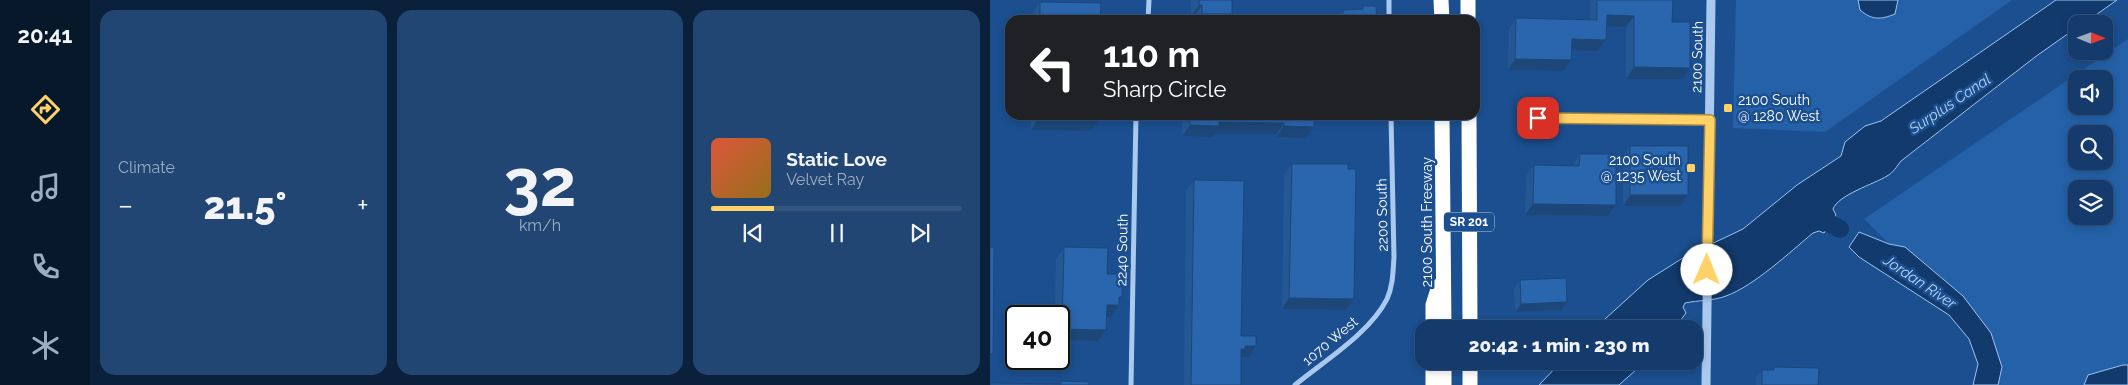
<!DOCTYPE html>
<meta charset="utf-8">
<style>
body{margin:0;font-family:Raleway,sans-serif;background:#214673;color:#f1f3f6;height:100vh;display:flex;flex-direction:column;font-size:19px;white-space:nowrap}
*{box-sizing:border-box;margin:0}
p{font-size:16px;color:#9dadc1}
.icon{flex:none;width:28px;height:28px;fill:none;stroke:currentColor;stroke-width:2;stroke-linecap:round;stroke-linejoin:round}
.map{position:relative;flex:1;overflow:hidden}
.panel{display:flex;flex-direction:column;gap:10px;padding:10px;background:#0b203b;width:900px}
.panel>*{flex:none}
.banner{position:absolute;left:15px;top:15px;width:475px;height:105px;border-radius:15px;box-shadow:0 2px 8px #0003,0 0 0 1px #33557e;background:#202124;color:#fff;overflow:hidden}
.needle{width:32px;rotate:91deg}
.fabs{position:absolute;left:1078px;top:15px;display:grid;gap:10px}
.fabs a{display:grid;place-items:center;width:45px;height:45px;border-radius:10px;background:#143b6b;box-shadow:0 2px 8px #0003,0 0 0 1px #33557e;font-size:25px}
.speed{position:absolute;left:15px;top:305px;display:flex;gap:10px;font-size:25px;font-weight:700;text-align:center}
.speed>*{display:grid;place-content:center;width:65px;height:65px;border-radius:50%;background:#143b6b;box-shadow:0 2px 8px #0003,0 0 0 1px #33557e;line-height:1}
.speed .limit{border:2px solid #111;border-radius:8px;background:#fff;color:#111}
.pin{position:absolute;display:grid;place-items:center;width:42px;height:42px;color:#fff;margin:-21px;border-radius:10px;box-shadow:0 2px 8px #0006}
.me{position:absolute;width:55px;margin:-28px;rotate:1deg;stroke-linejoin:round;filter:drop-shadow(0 0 4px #0008)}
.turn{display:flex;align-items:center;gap:18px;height:105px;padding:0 15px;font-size:22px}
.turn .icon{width:65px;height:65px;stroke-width:2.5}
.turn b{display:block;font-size:35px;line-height:42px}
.big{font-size:38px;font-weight:800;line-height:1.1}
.panel .widget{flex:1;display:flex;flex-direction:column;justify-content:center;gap:8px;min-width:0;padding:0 18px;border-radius:15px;background:#214673}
.panel .dial{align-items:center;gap:0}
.dial b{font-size:65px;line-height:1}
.song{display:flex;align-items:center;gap:15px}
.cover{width:60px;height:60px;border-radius:8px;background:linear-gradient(135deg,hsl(10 70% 55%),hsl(40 70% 35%))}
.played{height:5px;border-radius:2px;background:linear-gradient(90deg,#ffd166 25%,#33557e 25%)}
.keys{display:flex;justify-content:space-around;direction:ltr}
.heat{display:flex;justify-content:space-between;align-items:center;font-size:28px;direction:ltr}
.panel .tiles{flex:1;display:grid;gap:10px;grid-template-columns:repeat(3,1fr)}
.trip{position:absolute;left:425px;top:320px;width:288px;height:50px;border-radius:15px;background:#143b6b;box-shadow:0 2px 8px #0003,0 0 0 1px #33557e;font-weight:800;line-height:50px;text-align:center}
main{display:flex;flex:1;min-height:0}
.menu{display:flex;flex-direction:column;width:90px;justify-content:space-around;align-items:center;background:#08182b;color:#9dadc1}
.menu .icon{width:35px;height:35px}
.menu .current{color:#ffd166}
.menu b{font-size:22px;color:#f1f3f6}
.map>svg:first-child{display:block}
</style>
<main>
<nav class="menu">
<b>20:41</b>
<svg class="icon current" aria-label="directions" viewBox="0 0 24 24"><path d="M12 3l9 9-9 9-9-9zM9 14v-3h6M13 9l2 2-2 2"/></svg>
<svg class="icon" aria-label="music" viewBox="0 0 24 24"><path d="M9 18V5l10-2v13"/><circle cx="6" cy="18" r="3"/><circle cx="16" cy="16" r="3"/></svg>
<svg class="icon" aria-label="phone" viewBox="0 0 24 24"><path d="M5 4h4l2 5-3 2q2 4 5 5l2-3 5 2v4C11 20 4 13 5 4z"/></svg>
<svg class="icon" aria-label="climate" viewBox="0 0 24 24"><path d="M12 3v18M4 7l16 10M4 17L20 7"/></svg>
</nav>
<section class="panel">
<div class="tiles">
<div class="widget"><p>Climate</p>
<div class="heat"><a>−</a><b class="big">21.5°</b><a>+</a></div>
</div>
<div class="widget dial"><b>32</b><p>km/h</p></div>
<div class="widget">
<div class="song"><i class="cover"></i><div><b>Static Love</b><p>Velvet Ray</p></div></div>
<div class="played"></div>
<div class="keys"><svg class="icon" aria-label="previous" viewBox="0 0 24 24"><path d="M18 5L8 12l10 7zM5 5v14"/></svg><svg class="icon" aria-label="pause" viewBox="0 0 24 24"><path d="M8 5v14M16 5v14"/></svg><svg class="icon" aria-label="next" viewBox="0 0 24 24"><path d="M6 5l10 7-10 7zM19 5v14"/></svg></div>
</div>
</div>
</section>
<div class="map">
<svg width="1138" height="385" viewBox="0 0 1138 385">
<rect width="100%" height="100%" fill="#1b4f8f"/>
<g fill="#2461a8" fill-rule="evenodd">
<path d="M746,0H1022L835,132L743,128Z"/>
<path d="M1138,39V365L1098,375L1094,385H1008L1012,367L1001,333L973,296L915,247L899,244L874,219ZM1086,79H1114V106H1086ZM1086,134H1114V161H1086ZM1086,189H1114V216H1086Z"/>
</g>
<g fill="#123a6d" stroke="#9cc4f0">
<path d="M868,0H908L905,14C890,20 882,20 870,10Z"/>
<path d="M1066,0H1127L1093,24H1086V28L1045,57L911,161C907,166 903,173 897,176C884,184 848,195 843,209L846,215L834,233L829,231L823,233C800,252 764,286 736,296C723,301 709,300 695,303L693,307L696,313L684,329H604L658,280L696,256L753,229L807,185L851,156L855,142L875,126L891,121Z"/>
<path d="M869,232L899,244L915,247L973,296L1001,333L1012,367L1008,385H983L988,364L979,339L959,315L869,257L859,247Z"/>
<path d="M572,361H656L629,385H549Z"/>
<path d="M1133,365H1138V385H1094L1098,375Z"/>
</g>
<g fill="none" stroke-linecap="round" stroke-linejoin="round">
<path stroke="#123a6d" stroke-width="18" d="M820,213L850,229"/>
<g stroke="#a9c9ee" stroke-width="5">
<path d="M399,0V20"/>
<path d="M158,20L159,0"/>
<path d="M548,118L720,120"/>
<path d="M141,385L146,115"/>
<path d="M305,385C334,361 380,333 397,299C403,286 403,271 404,257L401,115"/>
</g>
<path stroke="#a9c9ee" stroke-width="9" d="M716,385L721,0"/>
<g stroke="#fff" stroke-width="15">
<path d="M451,0L452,20"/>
<path d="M478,0V20"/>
<path d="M452,115L454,329"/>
<path d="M479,115L480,329"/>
<path d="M443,329V305L449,286"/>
<path d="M443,361V385"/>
<path d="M454,361V385"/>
<path d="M480,361V385"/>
</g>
</g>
<g fill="#245895">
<path d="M201,0H242L238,20H204V16H201Z"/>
<path d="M601,0H683L682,22L700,68L692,79H636V27L616,26V40L608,51L581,50V60L573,71L518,70L519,29L526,18L600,20V2Z"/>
<path d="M50,2L110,20H42V13Z"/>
<path d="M373,6L386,20H346L353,10L371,9Z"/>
<path d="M41,115H109L101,131L41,130Z"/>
<path d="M192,115H324L316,138L286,137L287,134H224L222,137L192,136Z"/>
<path d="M640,146L690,206H633V157Z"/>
<path d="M590,154L626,205L618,216L535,215L536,176L544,165L582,166Z"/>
<path d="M302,164L358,169L356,310L292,309L294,175Z"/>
<path d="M204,180L251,336L259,357H251V385H194L196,191Z"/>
<path d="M74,247L117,274L129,282L132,297L121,317L116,316V330L108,341L69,340V316H65L66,259Z"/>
<path d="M530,280L571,310L525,312L524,289Z"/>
<path d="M784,367L828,385H766V378L772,370H782Z"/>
</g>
<g fill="#1d4779">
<path d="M209,5H212L204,16H201Z"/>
<path d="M212,14H242L238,20H207Z"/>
<path d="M617,15L644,16L636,27L609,26Z"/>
<path d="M582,39L616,40L608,51L574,50Z"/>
<path d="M525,59L581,60L573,71L518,70Z"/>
<path d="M644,67L700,68L692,79H636Z"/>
<path d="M48,119L109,120L101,131L41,130Z"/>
<path d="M229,122L294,123L287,134H224L222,137L192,136L200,125Z"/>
<path d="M294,126L324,127L316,138L286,137Z"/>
<path d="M640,195H698L690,206H633Z"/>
<path d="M543,204L626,205L618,216L535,215Z"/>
<path d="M129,297H132L126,305H129L121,317L109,316L117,305Z"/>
<path d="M299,298L364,299L356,310L292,309Z"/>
<path d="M577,302L571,310L525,312L531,304Z"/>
<path d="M72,329L116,330L108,341L69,340V334Z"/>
<path d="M255,346H266L259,357H249L251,349Z"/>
</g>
<g fill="#2a66ad" stroke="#1d4779">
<path d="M209,0H242V14H212V5H209Z"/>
<path d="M607,0H683L682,22H700V68L644,67V16L617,15L616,40L582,39L581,60L525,59L526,18L607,20Z"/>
<path d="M50,2L111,3L110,20H50Z"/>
<path d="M373,6H386L387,19H384V20H353V10L373,9Z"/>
<path d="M48,115H109V120L48,119Z"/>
<path d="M200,115H324V127L294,126V123L229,122V126L200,125Z"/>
<rect x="640" y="146" width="58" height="49"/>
<path d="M590,154H626V205L543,204L544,165L589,166Z"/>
<path d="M302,164H358V169H366L364,299L299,298Z"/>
<path d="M204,180L254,181L251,336H266V346H255V349H251V385H201Z"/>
<path d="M0,247H4L3,354H0Z"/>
<path d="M74,247L118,248L117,274H129V282H132V297H129V305H117L116,330L72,329Z"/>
<path d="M576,278L577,302L531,304L530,280Z"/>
<path d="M784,367L829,368L828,385H772V370H784Z"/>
<path d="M71,381L99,382V385H0V383L71,384Z"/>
</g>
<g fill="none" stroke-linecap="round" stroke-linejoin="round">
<g stroke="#a68842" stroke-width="12">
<path id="route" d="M548,118L720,120L717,270"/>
</g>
<use href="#route" stroke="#ffd166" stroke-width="9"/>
</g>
<g fill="#ffd166" stroke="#1b4f8f" stroke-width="2">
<rect x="733" y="103" width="10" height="10" rx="2.5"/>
<rect x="696" y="163" width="10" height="10" rx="2.5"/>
</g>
<g text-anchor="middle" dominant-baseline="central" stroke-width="5" stroke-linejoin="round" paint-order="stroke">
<rect fill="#1b4f8f" stroke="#bbcadd" stroke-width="1" x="454" y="212.5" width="50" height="19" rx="4"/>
<g font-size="12" font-weight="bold" fill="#fff">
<text x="479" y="222">SR 201</text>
</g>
<g font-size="14" fill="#fff" stroke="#1b4f8f">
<text transform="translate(707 57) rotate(-89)">2100 South</text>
<text transform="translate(392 215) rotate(-91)">2200 South</text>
<text transform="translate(437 222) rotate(-90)">2100 South Freeway</text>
<text transform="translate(132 250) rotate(-89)">2240 South</text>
<text transform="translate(340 341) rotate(-40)">1070 West</text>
</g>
<g font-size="14" fill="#fff" stroke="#1b4f8f" text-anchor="start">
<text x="748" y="100">2100 South<tspan x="748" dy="16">@ 1280 West</tspan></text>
<text x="691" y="160" text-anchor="end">2100 South<tspan x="691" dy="16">@ 1235 West</tspan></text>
</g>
<g font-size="15" font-style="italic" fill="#b5d3f5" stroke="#1b4f8f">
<text transform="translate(960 104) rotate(-34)">Surplus Canal</text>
<text transform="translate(930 282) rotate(34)">Jordan River</text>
</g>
</g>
</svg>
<div class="fabs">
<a><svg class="needle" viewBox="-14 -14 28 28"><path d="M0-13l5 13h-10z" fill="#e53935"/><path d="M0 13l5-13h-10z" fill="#9dadc1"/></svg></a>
<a><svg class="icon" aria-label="sound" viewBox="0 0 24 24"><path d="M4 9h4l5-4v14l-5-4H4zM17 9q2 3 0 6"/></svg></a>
<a><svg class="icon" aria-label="search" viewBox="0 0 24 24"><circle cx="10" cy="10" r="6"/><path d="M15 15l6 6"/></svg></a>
<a><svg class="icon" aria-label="layers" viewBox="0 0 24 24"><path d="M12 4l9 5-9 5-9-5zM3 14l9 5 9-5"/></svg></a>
</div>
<div class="speed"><div class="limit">40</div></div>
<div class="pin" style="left:548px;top:118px;background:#d93025"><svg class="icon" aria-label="arrive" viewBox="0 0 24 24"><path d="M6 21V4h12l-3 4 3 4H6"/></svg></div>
<svg class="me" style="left:717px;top:270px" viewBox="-20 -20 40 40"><circle r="19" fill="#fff"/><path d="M0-13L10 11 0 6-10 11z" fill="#ffd166"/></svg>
<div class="trip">20:42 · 1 min · 230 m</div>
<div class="banner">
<div class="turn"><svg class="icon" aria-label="left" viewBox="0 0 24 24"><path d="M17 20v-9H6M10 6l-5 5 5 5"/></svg><div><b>110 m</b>Sharp Circle</div></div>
</div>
</div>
</main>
